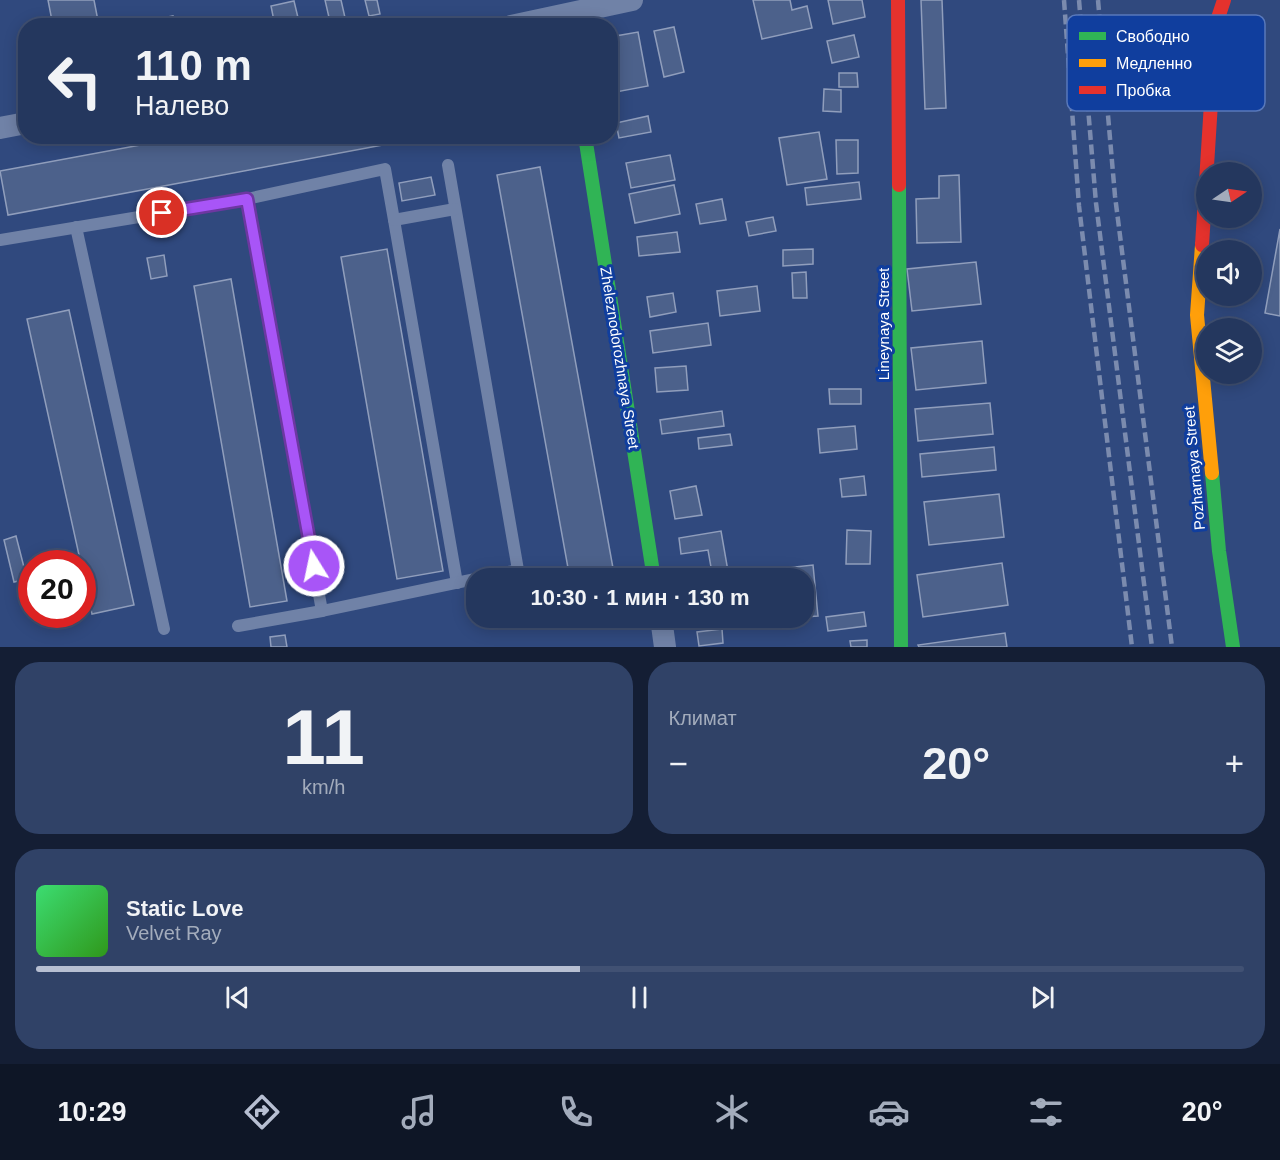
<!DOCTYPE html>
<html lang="ru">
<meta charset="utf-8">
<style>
body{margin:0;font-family:Helvetica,sans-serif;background:#304267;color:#f1f3f6;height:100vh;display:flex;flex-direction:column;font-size:22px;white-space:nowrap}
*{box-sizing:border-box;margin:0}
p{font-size:20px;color:#a3acbc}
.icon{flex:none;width:33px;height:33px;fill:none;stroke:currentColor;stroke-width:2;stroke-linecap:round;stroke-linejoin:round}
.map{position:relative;height:647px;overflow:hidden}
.details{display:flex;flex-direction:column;gap:15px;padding:15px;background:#141e34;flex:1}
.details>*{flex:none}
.top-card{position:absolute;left:18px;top:18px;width:600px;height:126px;border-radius:24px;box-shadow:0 3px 15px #0003,0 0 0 2px #415173;background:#24375e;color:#f1f3f6;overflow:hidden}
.needle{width:39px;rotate:77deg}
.fabs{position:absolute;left:1196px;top:162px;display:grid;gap:12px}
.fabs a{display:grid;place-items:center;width:66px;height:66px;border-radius:50%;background:#24375e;box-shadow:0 3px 15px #0003,0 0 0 2px #415173;font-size:30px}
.speed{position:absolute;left:18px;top:550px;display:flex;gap:12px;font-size:30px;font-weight:700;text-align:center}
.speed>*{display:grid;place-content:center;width:78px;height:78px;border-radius:50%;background:#24375e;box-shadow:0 3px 15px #0003,0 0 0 2px #415173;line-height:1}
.speed .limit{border:9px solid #d22;background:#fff;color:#111}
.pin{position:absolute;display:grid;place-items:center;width:51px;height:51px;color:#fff;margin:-26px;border:3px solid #fff;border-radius:50%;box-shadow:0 2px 6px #0007}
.me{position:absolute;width:66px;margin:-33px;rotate:350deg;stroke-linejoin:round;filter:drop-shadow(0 0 4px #0008)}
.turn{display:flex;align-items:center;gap:21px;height:126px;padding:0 18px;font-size:27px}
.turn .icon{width:78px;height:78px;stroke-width:2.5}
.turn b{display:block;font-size:42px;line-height:51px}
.big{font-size:45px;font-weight:700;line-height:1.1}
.details .card{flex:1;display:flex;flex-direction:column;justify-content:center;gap:9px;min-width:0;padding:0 21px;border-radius:24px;background:#304267}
.details .dial{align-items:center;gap:0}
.dial b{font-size:78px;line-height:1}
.song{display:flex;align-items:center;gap:18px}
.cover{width:72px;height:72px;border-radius:9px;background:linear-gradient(135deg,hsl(140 70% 55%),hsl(110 70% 35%))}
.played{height:6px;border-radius:3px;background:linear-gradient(90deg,#b7bfd2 45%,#415173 45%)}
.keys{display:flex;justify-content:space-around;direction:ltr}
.heat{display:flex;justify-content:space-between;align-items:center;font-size:33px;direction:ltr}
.details .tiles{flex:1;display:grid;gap:15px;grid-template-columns:1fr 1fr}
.card:last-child{grid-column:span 2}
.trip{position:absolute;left:466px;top:568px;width:348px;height:60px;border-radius:24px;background:#24375e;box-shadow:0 3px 15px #0003,0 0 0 2px #415173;font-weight:700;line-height:60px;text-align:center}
.tabs{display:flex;height:96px;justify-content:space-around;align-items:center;background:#0e1626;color:#a3acbc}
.tabs .icon{width:42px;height:42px}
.tabs .selected{color:#b7bfd2}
.tabs b{font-size:27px;color:#f1f3f6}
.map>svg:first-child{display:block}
</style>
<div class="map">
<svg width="1280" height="647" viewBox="0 0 1280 647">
<rect width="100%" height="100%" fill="#30497e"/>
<g fill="#4c618b" stroke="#909ebc" stroke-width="1.5">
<path d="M48,0H94L99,26H53Z"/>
<path d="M325,0H341L346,22L331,26Z"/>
<path d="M365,0H377L380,14L369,16Z"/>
<path d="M753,0H790L792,10L807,6L812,28L762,39Z"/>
<path d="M828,0H862L865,17L833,24Z"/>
<path d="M921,0H942L946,108L925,109Z"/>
<path d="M294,1L300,26H275L271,6Z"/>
<path d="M173,16L175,26H154L153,20Z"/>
<path d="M674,27L684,72L664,77L654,31Z"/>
<path d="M638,32L648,86L616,92L610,62V37Z"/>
<path d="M854,35L859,57L832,63L827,41Z"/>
<path d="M839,73H857L858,87H839Z"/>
<path d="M824,89L841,90V112L823,111Z"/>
<path d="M648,116L651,132L619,138L616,123Z"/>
<path d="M819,132L827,179L787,185L779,138Z"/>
<path d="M189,136H431L8,215L0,171Z"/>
<path d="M836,140H858V173L837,174Z"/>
<path d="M670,155L675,180L631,188L626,163Z"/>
<path d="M540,167L615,579H570L497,175Z"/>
<path d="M959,175L961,242L917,243L916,199L939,198V176Z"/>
<path d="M431,177L435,195L402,201L399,183Z"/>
<path d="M859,182L861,199L807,205L805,188Z"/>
<path d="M674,185L680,214L635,223L629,194Z"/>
<path d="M722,199L726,220L700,224L696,204Z"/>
<path d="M773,217L776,231L749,236L746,222Z"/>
<path d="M1280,229V316L1265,313Z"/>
<path d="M677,232L680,252L639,256L637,237Z"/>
<path d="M387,249L443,571L397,579L341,257Z"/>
<path d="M813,249V264L783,266V250Z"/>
<path d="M164,255L167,276L151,279L147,258Z"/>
<path d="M976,262L981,304L912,311L907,269Z"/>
<path d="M806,272L807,298H793L792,273Z"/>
<path d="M231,279L287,601L250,607L194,286Z"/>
<path d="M757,286L760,311L720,316L717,291Z"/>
<path d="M673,293L676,312L650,317L647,297Z"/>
<path d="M69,310L134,605L92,614L27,319Z"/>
<path d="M708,323L711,345L653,353L650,331Z"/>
<path d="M982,341L986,383L916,390L911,348Z"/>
<path d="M686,366L688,390L657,392L655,368Z"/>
<path d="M829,389H861V404H830Z"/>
<path d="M990,403L993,434L918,441L915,409Z"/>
<path d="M722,411L724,426L662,434L660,420Z"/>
<path d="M855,426L857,449L820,453L818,429Z"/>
<path d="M730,434L732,445L699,449L698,438Z"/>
<path d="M994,447L996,470L922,477L920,454Z"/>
<path d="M864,476L866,495L842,497L840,479Z"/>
<path d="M696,486L702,515L675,519L670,491Z"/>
<path d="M999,494L1004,537L929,545L924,502Z"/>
<path d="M847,530L871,531L870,564H846Z"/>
<path d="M721,531L728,571L712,573L708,550L681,554L679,538Z"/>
<path d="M16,536L27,579L14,582L4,540Z"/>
<path d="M1002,563L1008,605L923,617L917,575Z"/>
<path d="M813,565L818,616L804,617V579H738V573Z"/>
<path d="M864,612L866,626L828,631L826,617Z"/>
<path d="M743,618H795L743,624Z"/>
<path d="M722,629L723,643L699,646L697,632Z"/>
<path d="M1005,633L1007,647H919L918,645Z"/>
<path d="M285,635L287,647H271L270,637Z"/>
<path d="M867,640V647H851L850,641Z"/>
</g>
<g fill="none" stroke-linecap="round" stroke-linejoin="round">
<g stroke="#7082a7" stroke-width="12">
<path d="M448,165L518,570"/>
<path d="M247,199L322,611"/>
<path d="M394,220L457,583"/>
<path d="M76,227L164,629"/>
<path d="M0,240L247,199L385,169L394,220L455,209"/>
<path d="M555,618H566"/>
<path d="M238,626L322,611L518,570L525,579"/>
</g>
<g stroke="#7082a7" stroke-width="22">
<path d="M511,26L632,0"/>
<path d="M0,128L26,123"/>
<path d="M661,618L665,647"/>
</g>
<g stroke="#30b455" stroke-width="14">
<path d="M585,136L654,579"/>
<path d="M899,185L901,647"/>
<path d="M1212,473L1219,551L1233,647"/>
</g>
<path stroke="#ff9f0a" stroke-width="14" d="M1202,245L1197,315L1212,473"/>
<g stroke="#e5322d" stroke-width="14">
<path d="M898,0L899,185"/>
<path d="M1202,245L1216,24L1224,0"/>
</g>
<g stroke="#7b8bae" stroke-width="4.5" stroke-dasharray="10 4.5" stroke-linecap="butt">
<path d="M1064,0L1079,206L1132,647"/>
<path d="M1079,0L1096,203L1152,647"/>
<path d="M1098,0L1115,196L1172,647"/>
</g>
</g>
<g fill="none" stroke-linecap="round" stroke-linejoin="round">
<g stroke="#6d37a1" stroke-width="15">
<path id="route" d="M162,213L247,199L314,566"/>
</g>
<use href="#route" stroke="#a855f7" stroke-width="10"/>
</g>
<g text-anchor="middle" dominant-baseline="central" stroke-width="6" stroke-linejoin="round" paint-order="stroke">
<g font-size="15" fill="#fff" stroke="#103e9e">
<text transform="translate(883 324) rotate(-90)">Lineynaya Street</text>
<text transform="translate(620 358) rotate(81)">Zheleznodorozhnaya Street</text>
<text transform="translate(1194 468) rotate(-95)">Pozharnaya Street</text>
</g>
</g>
<rect x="1067" y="15" width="198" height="96" rx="9" fill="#103e9e" stroke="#5878bb" stroke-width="1.5"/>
<rect x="1079" y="32" width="27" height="8" fill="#30b455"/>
<rect x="1079" y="59" width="27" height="8" fill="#ff9f0a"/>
<rect x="1079" y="86" width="27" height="8" fill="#e5322d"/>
<g font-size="16" fill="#fff">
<text x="1116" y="42">Свободно</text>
<text x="1116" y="69">Медленно</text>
<text x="1116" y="96">Пробка</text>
</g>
</svg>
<div class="fabs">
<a><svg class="needle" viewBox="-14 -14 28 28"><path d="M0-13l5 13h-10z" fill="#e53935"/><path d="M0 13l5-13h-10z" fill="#a3acbc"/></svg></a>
<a><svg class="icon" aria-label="sound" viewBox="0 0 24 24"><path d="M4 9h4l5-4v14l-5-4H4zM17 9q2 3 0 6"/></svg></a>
<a><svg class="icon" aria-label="layers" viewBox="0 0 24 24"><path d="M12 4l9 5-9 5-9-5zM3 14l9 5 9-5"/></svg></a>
</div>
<div class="speed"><div class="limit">20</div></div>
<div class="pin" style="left:162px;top:213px;background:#d93025"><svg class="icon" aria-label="arrive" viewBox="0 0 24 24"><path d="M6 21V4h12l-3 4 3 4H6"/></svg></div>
<svg class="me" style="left:314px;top:566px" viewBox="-20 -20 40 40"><circle r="17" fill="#a855f7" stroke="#fff" stroke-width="3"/><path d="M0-11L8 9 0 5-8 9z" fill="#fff"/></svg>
<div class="trip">10:30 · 1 мин · 130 m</div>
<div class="top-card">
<div class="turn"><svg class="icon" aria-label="left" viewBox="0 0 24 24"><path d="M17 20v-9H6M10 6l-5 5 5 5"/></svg><div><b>110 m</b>Налево</div></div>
</div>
</div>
<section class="details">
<div class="tiles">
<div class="card dial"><b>11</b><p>km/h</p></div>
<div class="card"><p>Климат</p>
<div class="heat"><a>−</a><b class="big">20°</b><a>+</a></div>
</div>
<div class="card">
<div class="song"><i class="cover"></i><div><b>Static Love</b><p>Velvet Ray</p></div></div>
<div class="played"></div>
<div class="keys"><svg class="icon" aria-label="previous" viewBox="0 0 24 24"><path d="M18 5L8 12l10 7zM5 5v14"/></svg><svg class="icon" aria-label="pause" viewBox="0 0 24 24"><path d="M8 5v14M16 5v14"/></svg><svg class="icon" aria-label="next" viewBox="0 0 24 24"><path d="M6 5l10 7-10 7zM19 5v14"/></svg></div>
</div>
</div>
</section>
<nav class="tabs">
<b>10:29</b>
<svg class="icon selected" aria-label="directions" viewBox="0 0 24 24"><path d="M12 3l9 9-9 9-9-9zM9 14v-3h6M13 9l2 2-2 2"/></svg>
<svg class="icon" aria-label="music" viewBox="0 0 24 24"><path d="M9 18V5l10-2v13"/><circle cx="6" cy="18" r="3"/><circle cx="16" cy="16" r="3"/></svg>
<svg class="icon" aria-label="phone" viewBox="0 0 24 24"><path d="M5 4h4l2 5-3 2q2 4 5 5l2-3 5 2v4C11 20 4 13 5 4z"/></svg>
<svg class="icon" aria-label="climate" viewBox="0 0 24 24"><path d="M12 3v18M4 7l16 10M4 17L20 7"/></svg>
<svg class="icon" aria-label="car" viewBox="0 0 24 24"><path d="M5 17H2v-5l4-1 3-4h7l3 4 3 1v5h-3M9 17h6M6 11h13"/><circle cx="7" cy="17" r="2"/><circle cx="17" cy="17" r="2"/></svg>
<svg class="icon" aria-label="filters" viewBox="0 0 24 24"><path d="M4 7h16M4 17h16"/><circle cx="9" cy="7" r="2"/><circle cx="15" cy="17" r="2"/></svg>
<b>20°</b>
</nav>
